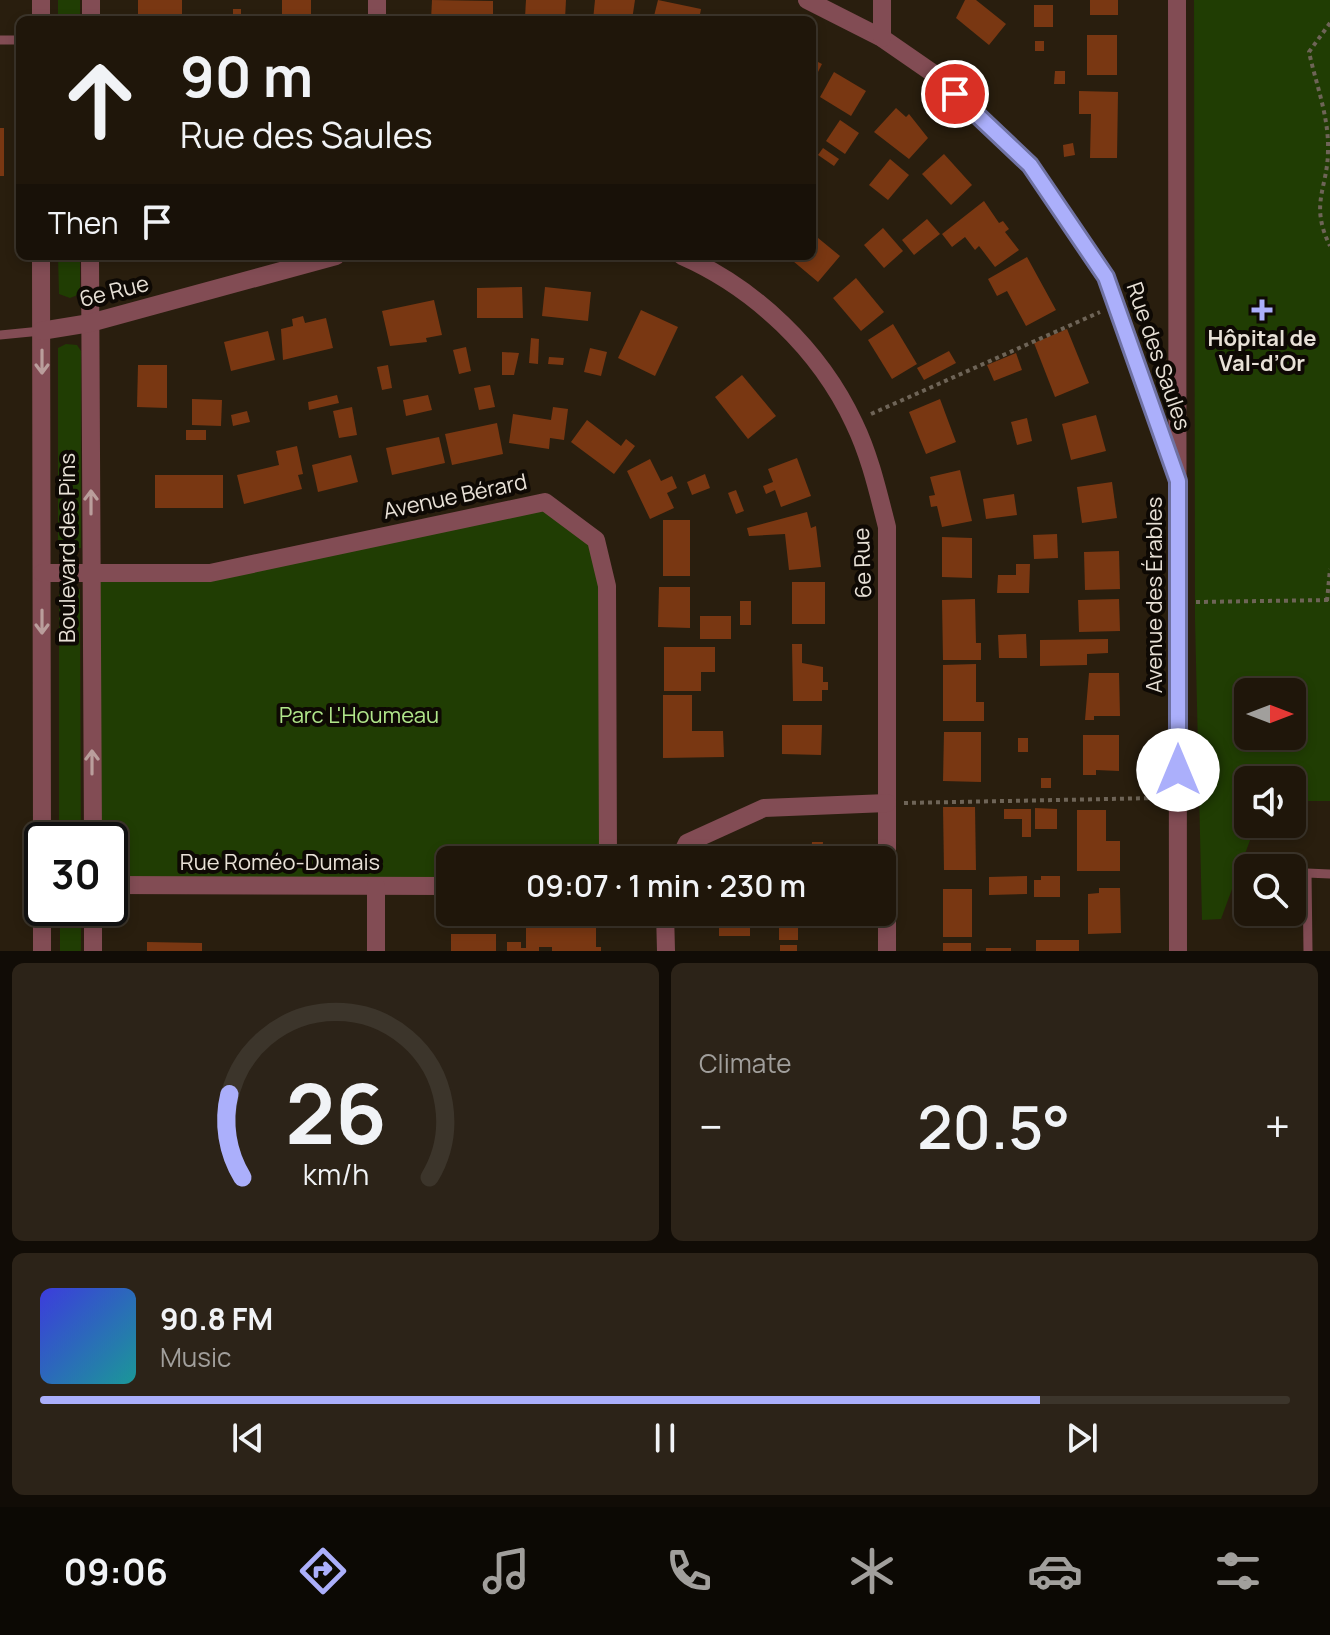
<!DOCTYPE html>
<meta charset="utf-8">
<style>
body{margin:0;font-family:Manrope,sans-serif;background:#2c2318;color:#f1f3f6;height:100vh;display:flex;flex-direction:column;font-size:30px;white-space:nowrap}
*{box-sizing:border-box;margin:0}
p{font-size:26px;color:#a19f9c}
.icon{flex:none;width:44px;height:44px;fill:none;stroke:currentColor;stroke-width:2;stroke-linecap:round;stroke-linejoin:round}
.map{position:relative;height:951px;overflow:hidden}
.panel{display:flex;flex-direction:column;gap:12px;padding:12px;background:#110c06;flex:1}
.panel>*{flex:none}
.guide{position:absolute;left:16px;top:16px;width:800px;height:244px;border-radius:12px;box-shadow:0 4px 12px #0003,0 0 0 2px #3c352b;background:#1f160a;color:#f1f3f6;overflow:hidden}
.needle{width:52px;rotate:90deg}
.tools{position:absolute;left:1234px;top:678px;display:grid;gap:16px}
.tools a{display:grid;place-items:center;width:72px;height:72px;border-radius:12px;background:#1f160a;box-shadow:0 4px 12px #0003,0 0 0 2px #3c352b;font-size:40px}
.speed{position:absolute;left:24px;top:822px;display:flex;gap:16px;font-size:40px;font-weight:700;text-align:center}
.speed>*{display:grid;place-content:center;width:104px;height:104px;border-radius:50%;background:#1f160a;box-shadow:0 4px 12px #0003,0 0 0 2px #3c352b;line-height:1}
.speed .limit{border:4px solid #111;border-radius:12px;background:#fff;color:#111}
.pin{position:absolute;display:grid;place-items:center;width:68px;height:68px;color:#fff;margin:-34px;border:4px solid #fff;border-radius:50%;box-shadow:0 2px 8px #0007}
.me{position:absolute;width:88px;margin:-44px;rotate:0deg;stroke-linejoin:round;filter:drop-shadow(0 0 6px #0008)}
.turn{display:flex;align-items:center;gap:28px;height:168px;padding:0 32px;font-size:36px}
.turn .icon{width:104px;height:104px;stroke-width:2.5}
.turn b{display:block;font-size:56px;line-height:68px}
.then{display:flex;align-items:center;height:76px;padding:0 32px;background:#0003;gap:16px;font-size:30px}
.big{font-size:60px;font-weight:600;line-height:1.1}
.panel .card{flex:1;display:flex;flex-direction:column;justify-content:center;gap:12px;min-width:0;padding:0 28px;border-radius:12px;background:#2c2318}
.panel .dial{align-items:center;gap:0}
.dial svg{height:208px;overflow:visible;fill:none;stroke:#3c352b;stroke-width:7;stroke-linecap:round;text-anchor:middle}
.dial text{fill:#f1f3f6;stroke:none}
.song{display:flex;align-items:center;gap:24px}
.cover{width:96px;height:96px;border-radius:12px;background:linear-gradient(135deg,hsl(240 70% 55%),hsl(180 70% 35%))}
.played{height:8px;border-radius:4px;background:linear-gradient(90deg,#abaffb 80%,#3c352b 80%)}
.keys{display:flex;justify-content:space-around;direction:ltr}
.heat{display:flex;justify-content:space-between;align-items:center;font-size:44px;direction:ltr}
.panel .tiles{flex:1;display:grid;gap:12px;grid-template-columns:1fr 1fr}
.card:last-child{grid-column:span 2}
.trip{position:absolute;left:436px;top:846px;width:460px;height:80px;border-radius:12px;background:#1f160a;box-shadow:0 4px 12px #0003,0 0 0 2px #3c352b;font-weight:600;line-height:80px;text-align:center}
.dock{display:flex;height:128px;justify-content:space-around;align-items:center;background:#0c0904;color:#a19f9c}
.dock .icon{width:56px;height:56px}
.dock .on{color:#abaffb}
.dock b{font-size:36px;color:#f1f3f6}
.map>svg:first-child{display:block}
</style>
<div class="map">
<svg width="1330" height="951" viewBox="0 0 1330 951">
<rect width="100%" height="100%" fill="#291e0e"/>
<g fill="#203d03" fill-rule="evenodd">
<rect x="58" y="0" width="22" height="20"/>
<path d="M1194,0H1330V801H1292V780H1248V824H1256L1221,919L1202,920L1195,620ZM1292,692V736H1248V692Z"/>
<path d="M58,256H80V294L70,298L59,294Z"/>
<path d="M66,344L77,345L81,351V548H58V348Z"/>
<path d="M545,502L596,540L607,586L608,860H450V886L110,885V840H93L92,572L210,573Z"/>
<path d="M59,589H80L81,840H59Z"/>
<rect x="60" y="908" width="21" height="43"/>
</g>
<g fill="#793712">
<rect x="138" y="0" width="44" height="20"/>
<rect x="282" y="0" width="29" height="20"/>
<path d="M432,0L493,1V20H431Z"/>
<path d="M526,0H566L565,19L525,17Z"/>
<path d="M595,0H635L632,20H593Z"/>
<path d="M658,0L701,9L699,20H653Z"/>
<path d="M965,0H976L1006,24L989,45L956,18Z"/>
<rect x="1090" y="0" width="28" height="15"/>
<rect x="1034" y="5" width="19" height="22"/>
<rect x="233" y="9" width="8" height="11"/>
<rect x="1087" y="35" width="30" height="40"/>
<rect x="1035" y="41" width="9" height="10"/>
<path d="M812,59L822,64L812,84Z"/>
<path d="M1055,71H1065V84H1054Z"/>
<path d="M834,72L866,91L851,116L820,97Z"/>
<path d="M1079,91L1118,92L1117,158H1090L1091,114H1079Z"/>
<path d="M896,108L906,117L909,114L928,138L909,159L874,132Z"/>
<path d="M840,120L859,133L845,154L826,141Z"/>
<rect x="0" y="128" width="4" height="48"/>
<path d="M1073,143L1075,155L1064,157L1063,145Z"/>
<path d="M823,148L839,159L834,166L818,155Z"/>
<path d="M944,154L972,185L951,205L922,174Z"/>
<path d="M890,159L909,175L888,200L869,185Z"/>
<path d="M984,201L999,223L1003,221L1009,229L1005,232L1019,250L995,267L979,246L975,250L965,237L952,247L942,234Z"/>
<path d="M927,219L940,234L914,255L902,240Z"/>
<path d="M883,228L903,251L884,268L864,245Z"/>
<path d="M812,233L840,256L818,282L787,256H812Z"/>
<path d="M1027,257L1056,310L1026,326L1007,291L997,296L988,279Z"/>
<path d="M856,278L884,312L861,331L833,298Z"/>
<path d="M522,287L523,318H477V288Z"/>
<path d="M545,287L591,292L588,321L542,316Z"/>
<path d="M434,300L442,335L426,338L427,342L390,346L382,311Z"/>
<path d="M641,310L678,327L655,376L618,358Z"/>
<path d="M303,316L305,323L326,318L333,348L283,360L281,329L293,326L292,319Z"/>
<path d="M893,324L917,364L892,379L868,340Z"/>
<path d="M1067,329L1089,383L1055,397L1034,343Z"/>
<path d="M268,331L275,360L231,371L224,342Z"/>
<path d="M531,338L539,339L538,364L529,363Z"/>
<path d="M466,347L471,371L459,374L453,350Z"/>
<path d="M590,348L607,352L601,376L584,372Z"/>
<path d="M949,351L956,363L924,380L917,368Z"/>
<path d="M502,352L519,353L514,375H502Z"/>
<path d="M1016,353L1022,370L994,381L987,365Z"/>
<path d="M549,357L564,358L563,365L548,364Z"/>
<path d="M138,365H167V408L137,407Z"/>
<path d="M388,365L392,388L382,390L377,367Z"/>
<path d="M742,375L776,416L748,439L715,397Z"/>
<path d="M490,385L495,407L479,410L474,388Z"/>
<path d="M337,395L339,403L309,410L308,402Z"/>
<path d="M428,395L432,410L406,416L403,400Z"/>
<path d="M192,399L222,400L221,426L192,425Z"/>
<path d="M940,399L956,442L926,454L909,412Z"/>
<path d="M352,407L357,435L339,438L333,411Z"/>
<path d="M553,407L568,409L564,440L550,438L549,449L509,443L513,414L551,420Z"/>
<path d="M247,411L250,422L233,426L231,415Z"/>
<path d="M1096,415L1106,451L1071,460L1062,424Z"/>
<path d="M1027,418L1032,441L1017,445L1011,422Z"/>
<path d="M587,420L621,446L626,439L635,446L614,474L571,442Z"/>
<path d="M497,423L503,454L452,465L445,434Z"/>
<rect x="186" y="430" width="20" height="10"/>
<path d="M439,437L445,463L392,475L386,448Z"/>
<path d="M297,446L303,474L298,475L302,489L244,504L237,475L279,465L276,451Z"/>
<path d="M351,455L358,482L318,492L312,465Z"/>
<path d="M797,458L811,496L781,507L775,490L766,494L763,486L773,482L768,469Z"/>
<path d="M650,459L661,481L672,476L677,488L667,493L674,508L650,519L627,471Z"/>
<path d="M960,470L972,521L942,527L937,506L931,507L929,496L935,495L930,477Z"/>
<path d="M705,474L710,488L692,495L687,482Z"/>
<rect x="155" y="475" width="68" height="33"/>
<path d="M1112,482L1117,518L1082,523L1077,487Z"/>
<path d="M736,490L744,511L736,514L728,493Z"/>
<path d="M1014,494L1017,515L986,519L983,499Z"/>
<path d="M807,512L811,528L816,526L821,567L789,570L785,534L749,536L747,528Z"/>
<rect x="663" y="520" width="27" height="56"/>
<path d="M1057,534L1058,558L1034,559L1033,535Z"/>
<path d="M942,537L972,538V578L942,577Z"/>
<path d="M1119,551L1120,589L1085,590L1084,552Z"/>
<path d="M1016,564H1030L1029,593H997L998,575H1016Z"/>
<rect x="792" y="582" width="33" height="42"/>
<path d="M659,587H690V628L658,627Z"/>
<path d="M975,599L976,643H981V660H943L942,600Z"/>
<path d="M1119,599L1120,631L1079,632L1078,600Z"/>
<rect x="740" y="601" width="11" height="24"/>
<rect x="700" y="616" width="31" height="23"/>
<path d="M1026,634L1027,658H999L998,635Z"/>
<path d="M1108,639V653L1087,654V665L1040,666V640Z"/>
<path d="M792,644H802V663L823,667V682H828V690H822V701H793Z"/>
<path d="M664,647H715V672H701V691H664Z"/>
<path d="M976,664V702H984V721H943V665Z"/>
<path d="M1089,673H1119L1120,716H1094V720H1085Z"/>
<path d="M663,695H692V731H723L724,757L663,758Z"/>
<path d="M782,725H822L821,755L782,754Z"/>
<path d="M944,732H981V782L943,781Z"/>
<path d="M1083,735H1119V771L1096,770V775H1083Z"/>
<rect x="1018" y="738" width="10" height="14"/>
<rect x="1041" y="778" width="10" height="10"/>
<path d="M943,807H975L976,870H944Z"/>
<path d="M1035,808L1057,809V829H1035Z"/>
<path d="M1004,809H1031V837H1022V819H1004Z"/>
<path d="M1077,810H1106V841H1120V871H1077Z"/>
<path d="M812,842H823L822,854L811,853Z"/>
<path d="M1027,876V894L989,895V877Z"/>
<path d="M1041,876H1060V897H1034V880H1041Z"/>
<path d="M1099,888H1120L1121,933L1088,934V894L1099,893Z"/>
<rect x="943" y="889" width="29" height="48"/>
<rect x="719" y="912" width="31" height="24"/>
<rect x="801" y="912" width="27" height="16"/>
<path d="M779,913H790V925L798,926V940H779Z"/>
<path d="M526,918L596,919V947H601V951H552V947H539V951H507V942H521V948H526Z"/>
<rect x="451" y="934" width="45" height="17"/>
<rect x="1036" y="940" width="43" height="11"/>
<path d="M147,942L202,943V951H147Z"/>
<rect x="943" y="943" width="28" height="8"/>
<rect x="780" y="945" width="17" height="6"/>
<rect x="986" y="948" width="25" height="3"/>
</g>
<g fill="none" stroke-linecap="round" stroke-linejoin="round">
<g stroke="#6e6457" stroke-width="4" stroke-dasharray="4 4" stroke-linecap="butt">
<path d="M1330,23L1309,52C1316,84 1329,117 1328,150C1328,189 1309,203 1330,246"/>
<path d="M871,414L1100,312"/>
<path d="M1327,601L1330,569"/>
<path d="M1196,602L1330,600"/>
<path d="M904,803L1159,798"/>
</g>
<g stroke="#824c54" stroke-width="9">
<path d="M0,40H20"/>
<path d="M0,335L41,331"/>
<path d="M1308,951L1307,873L1330,874"/>
</g>
<g stroke="#824c54" stroke-width="18">
<path d="M41,0V20"/>
<path d="M377,0V20"/>
<path d="M807,0L882,38L937,76L1030,165L1106,277L1173,467"/>
<path d="M1177,0L1178,951"/>
<path d="M91,20V0"/>
<path d="M882,38V0"/>
<path d="M41,256L42,840"/>
<path d="M90,256L93,840"/>
<path d="M682,256C755,288 820,350 854,423C870,456 878,492 887,527V951"/>
<path d="M41,331L90,323L336,256"/>
<path d="M42,573H210L545,502L596,540L607,586L608,860"/>
<path d="M679,860L687,843L764,808L887,803"/>
<path d="M110,885L450,886"/>
<path d="M376,886V951"/>
<path d="M42,908V951"/>
<path d="M93,908V951"/>
<path d="M665,912L666,951"/>
</g>
</g>
<defs><path id="oneway-shaft" d="M-6 0H5M1.5-3L5.5 0L1.5 3" fill="none" stroke-width="1.6" stroke-linecap="round" stroke-linejoin="round" transform="scale(2)"/></defs>
<g stroke="#ba9e9c">
<use href="#oneway-shaft" transform="translate(42 362) rotate(90)"/>
<use href="#oneway-shaft" transform="translate(91 502) rotate(-90)"/>
<use href="#oneway-shaft" transform="translate(42 622) rotate(90)"/>
<use href="#oneway-shaft" transform="translate(92 762) rotate(-90)"/>
</g>
<g fill="none" stroke-linecap="round" stroke-linejoin="round">
<g stroke="#6f72a3" stroke-width="20">
<path id="route" d="M955,94L1030,165L1106,277L1178,481V770"/>
</g>
<use href="#route" stroke="#abaffb" stroke-width="14"/>
</g>
<path fill="#abaffb" stroke="#0e0904" stroke-width="3" d="M1258 298h8v8h8v8h-8v8h-8v-8h-8v-8h8z"/>
<g text-anchor="middle" dominant-baseline="central" stroke-width="8" stroke-linejoin="round" paint-order="stroke">
<g font-size="22" fill="#e8e1d7" stroke="#0e0904">
<text transform="translate(114 291) rotate(-14)">6e Rue</text>
<text transform="translate(1159 356) rotate(71)">Rue des Saules</text>
<text transform="translate(455 496) rotate(-12)">Avenue Bérard</text>
<text transform="translate(67 548) rotate(-90)">Boulevard des Pins</text>
<text transform="translate(862 563) rotate(-92)">6e Rue</text>
<text transform="translate(1154 595) rotate(-90)">Avenue des Érables</text>
<text x="280" y="862">Rue Roméo-Dumais</text>
</g>
<g font-size="22" font-weight="bold" fill="#e8e1d7" stroke="#0e0904">
<text x="1262" y="338">Hôpital de<tspan x="1262" dy="25">Val-d’Or</tspan></text>
</g>
<g font-size="22" fill="#b1e78b" stroke="#0e0904">
<text x="359" y="715">Parc L'Houmeau</text>
</g>
</g>
</svg>
<div class="tools">
<a><svg class="needle" viewBox="-14 -14 28 28"><path d="M0-13l5 13h-10z" fill="#e53935"/><path d="M0 13l5-13h-10z" fill="#a19f9c"/></svg></a>
<a><svg class="icon" aria-label="sound" viewBox="0 0 24 24"><path d="M4 9h4l5-4v14l-5-4H4zM17 9q2 3 0 6"/></svg></a>
<a><svg class="icon" aria-label="search" viewBox="0 0 24 24"><circle cx="10" cy="10" r="6"/><path d="M15 15l6 6"/></svg></a>
</div>
<div class="speed"><div class="limit">30</div></div>
<div class="pin" style="left:955px;top:94px;background:#d93025"><svg class="icon" aria-label="arrive" viewBox="0 0 24 24"><path d="M6 21V4h12l-3 4 3 4H6"/></svg></div>
<svg class="me" style="left:1178px;top:770px" viewBox="-20 -20 40 40"><circle r="19" fill="#fff"/><path d="M0-13L10 11 0 6-10 11z" fill="#abaffb"/></svg>
<div class="trip">09:07 · 1 min · 230 m</div>
<div class="guide">
<div class="turn"><svg class="icon" aria-label="ahead" viewBox="0 0 24 24"><path d="M12 20V5M6 11l6-6 6 6"/></svg><div><b>90 m</b>Rue des Saules</div></div>
<div class="then">Then<svg class="icon" aria-label="arrive" viewBox="0 0 24 24"><path d="M6 21V4h12l-3 4 3 4H6"/></svg></div>
</div>
</div>
<section class="panel">
<div class="tiles">
<div class="card dial"><svg viewBox="0 0 100 80">
<path d="M14 69A42 42 0 1 1 86 69"/>
<path d="M14 69A42 42 0 0 1 9 37" stroke="#abaffb"/>
<text x="50" y="56" font-size="32" font-weight="700">26</text>
<text x="50" y="72" font-size="11">km/h</text>
</svg></div>
<div class="card"><p>Climate</p>
<div class="heat"><a>−</a><b class="big">20.5°</b><a>+</a></div>
</div>
<div class="card">
<div class="song"><i class="cover"></i><div><b>90.8 FM</b><p>Music</p></div></div>
<div class="played"></div>
<div class="keys"><svg class="icon" aria-label="previous" viewBox="0 0 24 24"><path d="M18 5L8 12l10 7zM5 5v14"/></svg><svg class="icon" aria-label="pause" viewBox="0 0 24 24"><path d="M8 5v14M16 5v14"/></svg><svg class="icon" aria-label="next" viewBox="0 0 24 24"><path d="M6 5l10 7-10 7zM19 5v14"/></svg></div>
</div>
</div>
</section>
<nav class="dock">
<b>09:06</b>
<svg class="icon on" aria-label="directions" viewBox="0 0 24 24"><path d="M12 3l9 9-9 9-9-9zM9 14v-3h6M13 9l2 2-2 2"/></svg>
<svg class="icon" aria-label="music" viewBox="0 0 24 24"><path d="M9 18V5l10-2v13"/><circle cx="6" cy="18" r="3"/><circle cx="16" cy="16" r="3"/></svg>
<svg class="icon" aria-label="phone" viewBox="0 0 24 24"><path d="M5 4h4l2 5-3 2q2 4 5 5l2-3 5 2v4C11 20 4 13 5 4z"/></svg>
<svg class="icon" aria-label="climate" viewBox="0 0 24 24"><path d="M12 3v18M4 7l16 10M4 17L20 7"/></svg>
<svg class="icon" aria-label="car" viewBox="0 0 24 24"><path d="M5 17H2v-5l4-1 3-4h7l3 4 3 1v5h-3M9 17h6M6 11h13"/><circle cx="7" cy="17" r="2"/><circle cx="17" cy="17" r="2"/></svg>
<svg class="icon" aria-label="filters" viewBox="0 0 24 24"><path d="M4 7h16M4 17h16"/><circle cx="9" cy="7" r="2"/><circle cx="15" cy="17" r="2"/></svg>
</nav>
